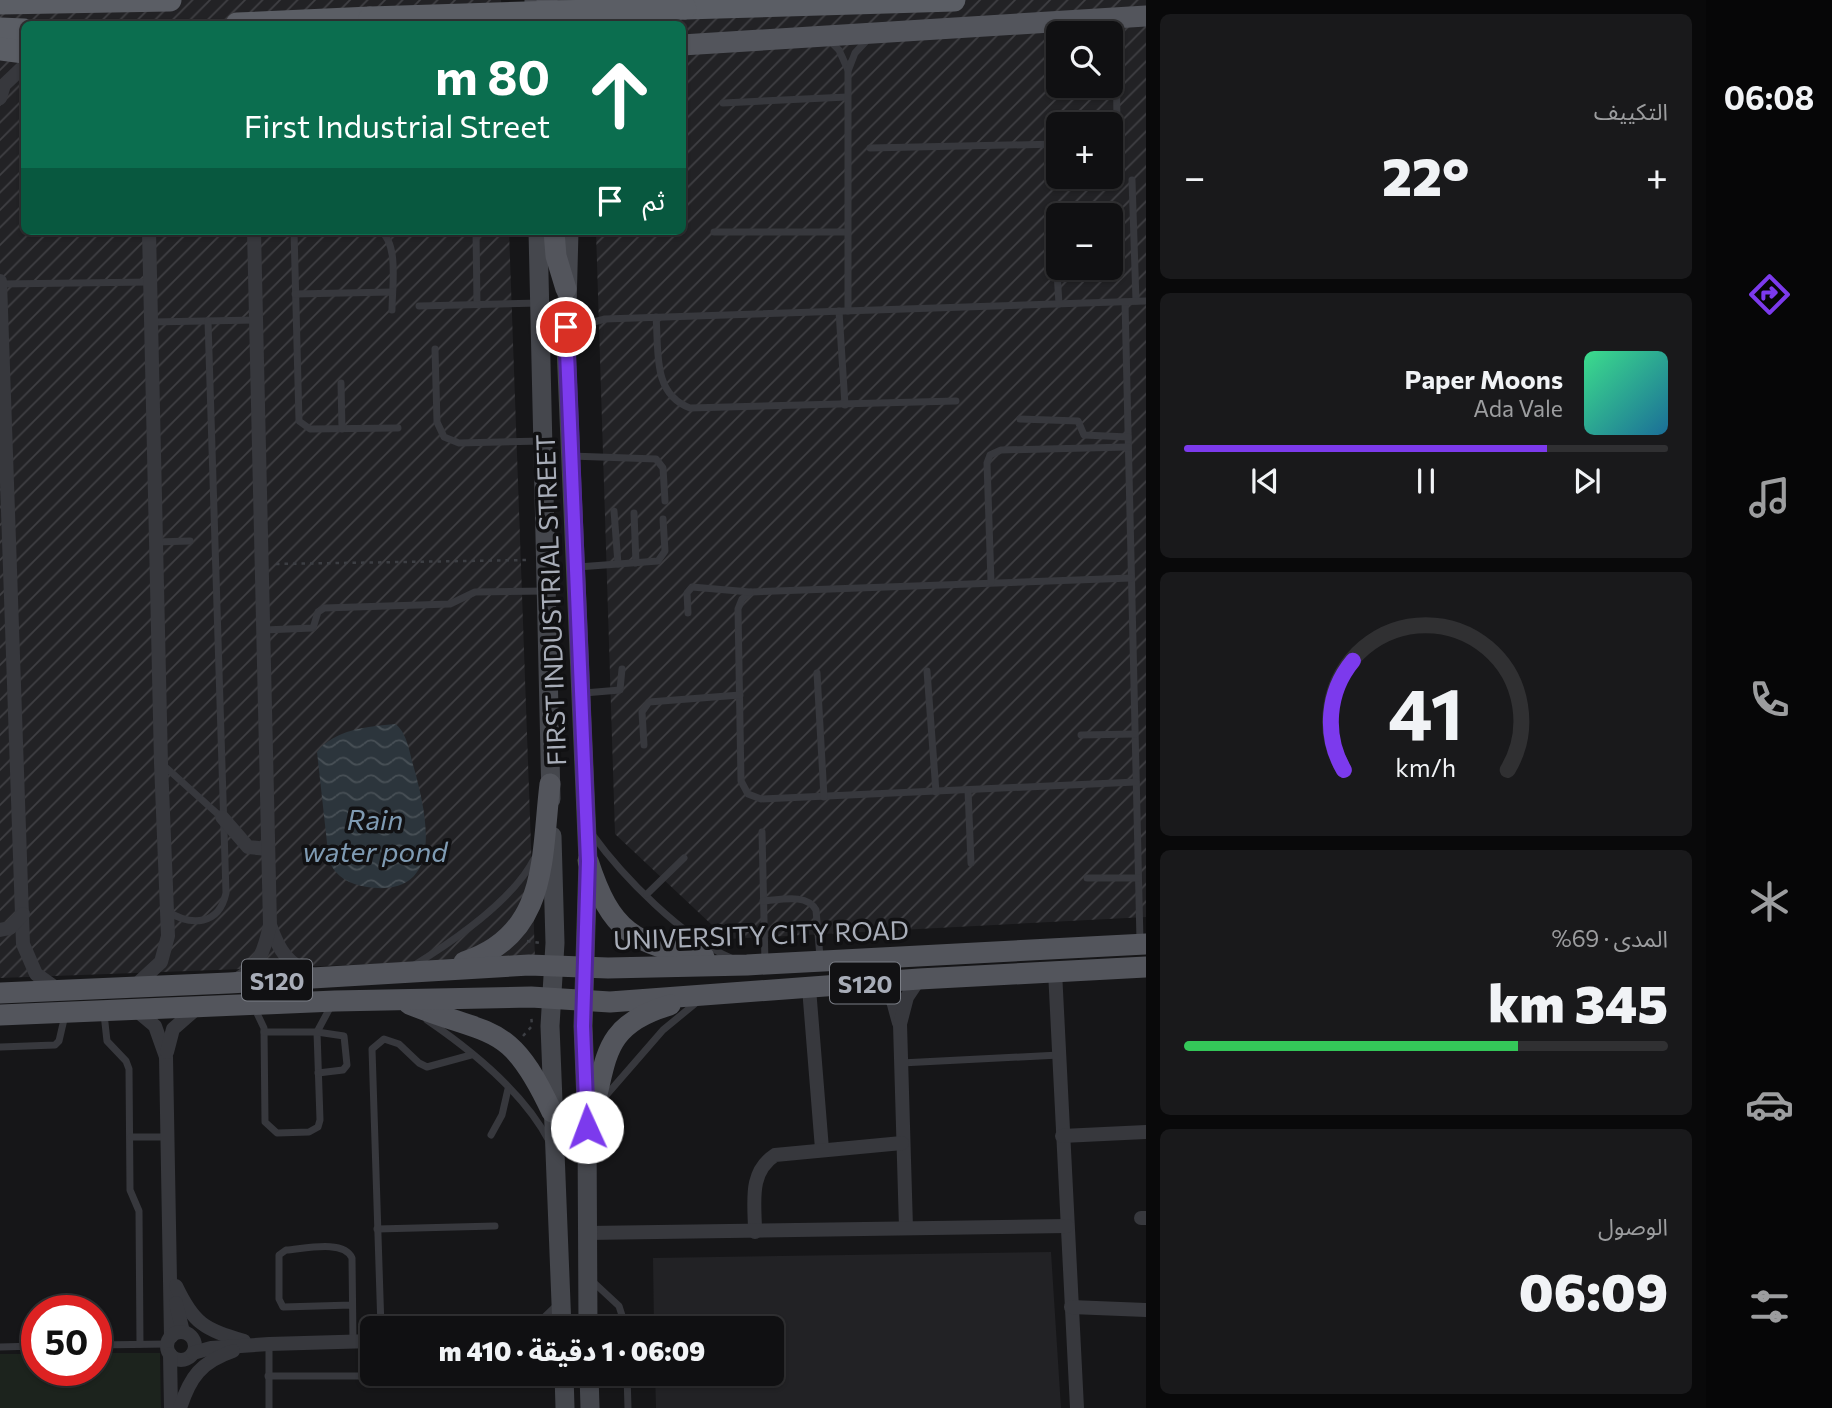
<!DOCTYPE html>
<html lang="ar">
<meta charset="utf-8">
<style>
body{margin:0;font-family:Commissioner,"Noto Sans Arabic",sans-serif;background:#19191b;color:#f1f3f6;direction:rtl;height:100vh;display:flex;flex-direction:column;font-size:26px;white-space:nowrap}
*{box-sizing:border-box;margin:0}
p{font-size:23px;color:#9c9d9f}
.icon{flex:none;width:38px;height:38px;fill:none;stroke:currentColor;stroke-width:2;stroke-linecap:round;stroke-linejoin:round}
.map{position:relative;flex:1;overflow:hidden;direction:ltr}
.side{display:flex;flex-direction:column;gap:14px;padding:14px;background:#09090a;width:560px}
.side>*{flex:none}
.hud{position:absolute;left:21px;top:21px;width:665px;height:214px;border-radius:10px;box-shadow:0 2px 5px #0004,0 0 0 2px #303032;direction:rtl;background:#0b6e4f;color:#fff;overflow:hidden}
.buttons{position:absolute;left:1046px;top:21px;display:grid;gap:14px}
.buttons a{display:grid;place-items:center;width:77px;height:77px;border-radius:10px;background:#101012;box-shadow:0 2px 5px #0004,0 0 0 2px #303032;font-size:35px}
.speed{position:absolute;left:21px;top:1295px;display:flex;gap:14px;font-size:35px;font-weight:700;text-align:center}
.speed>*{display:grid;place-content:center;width:91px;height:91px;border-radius:50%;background:#101012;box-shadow:0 2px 5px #0004,0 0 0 2px #303032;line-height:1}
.speed .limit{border:10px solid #d22;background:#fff;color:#111}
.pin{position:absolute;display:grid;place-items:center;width:60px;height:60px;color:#fff;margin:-30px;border:4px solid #fff;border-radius:50%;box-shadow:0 2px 7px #0007}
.me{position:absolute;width:77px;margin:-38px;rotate:358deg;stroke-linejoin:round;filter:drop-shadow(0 0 5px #0008)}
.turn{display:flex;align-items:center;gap:24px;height:147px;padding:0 21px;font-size:32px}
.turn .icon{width:91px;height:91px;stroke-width:2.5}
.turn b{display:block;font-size:49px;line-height:60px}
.then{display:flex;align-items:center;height:66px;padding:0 21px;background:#0003;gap:14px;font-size:26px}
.big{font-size:52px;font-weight:800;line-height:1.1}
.side .widget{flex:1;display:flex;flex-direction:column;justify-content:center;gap:10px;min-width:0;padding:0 24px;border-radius:10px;background:#19191b}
.side .dial{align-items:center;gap:0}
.dial svg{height:182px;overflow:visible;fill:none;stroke:#303032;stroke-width:7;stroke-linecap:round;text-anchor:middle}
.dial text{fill:#f1f3f6;stroke:none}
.song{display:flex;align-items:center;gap:21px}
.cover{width:84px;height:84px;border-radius:10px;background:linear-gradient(135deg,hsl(150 70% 55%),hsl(200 70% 35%))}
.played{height:7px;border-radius:4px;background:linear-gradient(90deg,#7c3aed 75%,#303032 75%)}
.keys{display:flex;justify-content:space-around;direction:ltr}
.heat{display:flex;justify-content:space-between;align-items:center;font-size:38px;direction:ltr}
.charge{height:10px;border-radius:5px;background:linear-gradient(90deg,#34c759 69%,#303032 0)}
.trip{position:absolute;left:360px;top:1316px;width:424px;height:70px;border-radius:10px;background:#101012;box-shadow:0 2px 5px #0004,0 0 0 2px #303032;font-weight:800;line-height:70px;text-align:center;direction:rtl}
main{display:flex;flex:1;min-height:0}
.dock{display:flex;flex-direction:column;width:126px;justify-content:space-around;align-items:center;background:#060607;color:#9c9d9f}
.dock .icon{width:49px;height:49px}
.dock .on{color:#7c3aed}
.dock b{font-size:32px;color:#f1f3f6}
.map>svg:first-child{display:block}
</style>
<main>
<nav class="dock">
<b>06:08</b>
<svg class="icon on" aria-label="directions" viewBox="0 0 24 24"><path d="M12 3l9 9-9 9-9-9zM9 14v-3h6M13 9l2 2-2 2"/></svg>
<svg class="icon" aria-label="music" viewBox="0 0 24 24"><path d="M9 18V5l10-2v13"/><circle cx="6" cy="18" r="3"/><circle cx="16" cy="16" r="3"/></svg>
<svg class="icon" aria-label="phone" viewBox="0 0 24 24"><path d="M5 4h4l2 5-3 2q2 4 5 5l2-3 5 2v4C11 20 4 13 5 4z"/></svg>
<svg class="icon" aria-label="climate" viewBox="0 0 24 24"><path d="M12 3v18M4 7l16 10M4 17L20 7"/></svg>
<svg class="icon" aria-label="car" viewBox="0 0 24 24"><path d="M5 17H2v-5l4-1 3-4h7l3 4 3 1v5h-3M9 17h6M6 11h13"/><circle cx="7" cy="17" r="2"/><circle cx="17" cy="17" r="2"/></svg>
<svg class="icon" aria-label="filters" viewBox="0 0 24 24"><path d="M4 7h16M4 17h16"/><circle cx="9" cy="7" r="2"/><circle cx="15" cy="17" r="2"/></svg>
</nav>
<section class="side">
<div class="widget"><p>التكييف</p>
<div class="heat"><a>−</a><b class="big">22°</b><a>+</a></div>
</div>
<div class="widget">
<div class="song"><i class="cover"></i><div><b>Paper Moons</b><p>Ada Vale</p></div></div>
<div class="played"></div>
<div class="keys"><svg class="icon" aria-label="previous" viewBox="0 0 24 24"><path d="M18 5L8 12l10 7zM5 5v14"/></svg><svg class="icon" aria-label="pause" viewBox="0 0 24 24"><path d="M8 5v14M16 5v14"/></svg><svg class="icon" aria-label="next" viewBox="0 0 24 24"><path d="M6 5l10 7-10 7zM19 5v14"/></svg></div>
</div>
<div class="widget dial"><svg viewBox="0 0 100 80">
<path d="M14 69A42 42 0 1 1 86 69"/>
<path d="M14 69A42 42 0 0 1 18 21" stroke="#7c3aed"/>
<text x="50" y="56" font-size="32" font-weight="700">41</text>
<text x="50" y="72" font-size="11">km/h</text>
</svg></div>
<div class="widget"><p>المدى · 69%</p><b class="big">345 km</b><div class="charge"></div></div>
<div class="widget"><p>الوصول</p><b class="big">06:09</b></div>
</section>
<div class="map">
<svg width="1146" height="1408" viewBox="0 0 1146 1408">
<defs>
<pattern id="industrial-furrows" width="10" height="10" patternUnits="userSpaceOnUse" patternTransform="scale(1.75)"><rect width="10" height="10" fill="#222225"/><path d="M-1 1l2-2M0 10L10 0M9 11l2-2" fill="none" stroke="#3f3f43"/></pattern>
<pattern id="water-waves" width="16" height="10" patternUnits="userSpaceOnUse" patternTransform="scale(1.75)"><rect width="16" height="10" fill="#2c353c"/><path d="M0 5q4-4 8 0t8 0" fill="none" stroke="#485056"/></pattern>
</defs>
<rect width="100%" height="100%" fill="#161618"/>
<path fill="#222225" d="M1051,1252L1061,1408H656L655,1374H772V1328H654L653,1258Z"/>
<g fill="url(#industrial-furrows)" fill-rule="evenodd">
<path d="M0,0H501L502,24H24V231H509L535,958L0,978Z"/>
<path d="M588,0H1146V917L727,939L615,834L596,231H682V24H589ZM1059,33H1111V86H1059ZM1059,124H1111V177H1059ZM1059,215H1111V268H1059Z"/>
</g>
<path fill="#1c231d" d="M96,1353H160L161,1408H0V1354H37V1370H96Z"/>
<path fill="url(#water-waves)" d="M395,724C407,731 410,755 414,768C427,815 446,899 367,887C349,884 336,877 329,861L317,752C333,730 369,726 395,724Z"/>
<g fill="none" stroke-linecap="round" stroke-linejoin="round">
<g stroke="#3d3f44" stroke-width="2.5" stroke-dasharray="3.5 5" stroke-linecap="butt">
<path d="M276,564L529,560"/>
<path d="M527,941L541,943"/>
<path d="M523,1036L532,1026L531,1014"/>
</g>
<g stroke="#37383d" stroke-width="7">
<path d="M829,40L839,50L848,70"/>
<path d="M723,103L847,97"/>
<path d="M1111,138L1117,128L1116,26"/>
<path d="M870,148L1059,144"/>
<path d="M1132,180L1136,301"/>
<path d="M294,231L299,421L310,429L398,428"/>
<path d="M381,231C399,245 392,288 392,310"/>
<path d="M476,231L477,304"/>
<path d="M254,232L280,231"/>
<path d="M714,232H847"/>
<path d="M1055,240L1059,304"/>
<path d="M1,284L150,282"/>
<path d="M295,294L392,292"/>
<path d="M1125,302L1140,941"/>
<path d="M419,306L539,303"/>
<path d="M839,311L845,405"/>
<path d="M848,311V71L855,53L869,38"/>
<path d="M656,317C659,351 652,394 690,408L956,401"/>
<path d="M152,322L257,320"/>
<path d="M571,340L586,324L605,319L1146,301"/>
<path d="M435,349L437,422L444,437L459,443L543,441"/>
<path d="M341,383L342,429"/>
<path d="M1020,419L1078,421L1084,435L1128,437"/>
<path d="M571,456L656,459L663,468L665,501"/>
<path d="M614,511L618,564"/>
<path d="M634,513L636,563"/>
<path d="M156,542L190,541"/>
<path d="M578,567L658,561L665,551L663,519"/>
<path d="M1131,578L751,592L742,599L738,609L741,781L748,794L761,799L1136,782"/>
<path d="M991,582L987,463L990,455L1001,450L1128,447"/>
<path d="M688,613L687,593L692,587L750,592"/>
<path d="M264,630L313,628L318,612L324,608L450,604L475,592L546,591"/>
<path d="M927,671L936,792"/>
<path d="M817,673L824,797"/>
<path d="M584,693L620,690L622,669"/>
<path d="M1081,735L1135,734"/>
<path d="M644,745L642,712L649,702L740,695"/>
<path d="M162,764L221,817"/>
<path d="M968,790L971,863"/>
<path d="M762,832L765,963"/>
<path d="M592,834C623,877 682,937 731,958"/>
<path d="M1087,878H1138"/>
<path d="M647,894L684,858"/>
<path d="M763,901C780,900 807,893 816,910L820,957"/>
<path d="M167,911C192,927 219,925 226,893L208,321"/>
<path d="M413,966C452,942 513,900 534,859"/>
<path d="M255,1009L264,1028L265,1122L277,1133L309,1132L318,1127L320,1120L317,1032L332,1004"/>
<path d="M104,1014L107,1041L126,1061L129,1069L130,1190L139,1211L140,1344"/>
<path d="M427,1020C471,1050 524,1093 549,1141"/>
<path d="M264,1032H317L344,1036L347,1065L343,1070L318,1073"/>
<path d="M0,1047L55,1045L59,1041L65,1015"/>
<path d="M901,1063L1059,1055"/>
<path d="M603,1099L663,1030L697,1002"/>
<path d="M491,1135L502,1115L508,1089"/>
<path d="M131,1137H168"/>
<path d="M377,1229L495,1226"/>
<path d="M591,1280L619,1306L626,1328"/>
<path d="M352,1305L283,1307L279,1299V1255L286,1250C303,1249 344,1239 352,1258L353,1341"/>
<path d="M381,1328L372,1049L384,1039L399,1044L419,1063L427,1067L471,1055"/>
<path d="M269,1344V1408"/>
<path d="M96,1345L168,1344"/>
<path d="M0,1347L37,1346"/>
<path d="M627,1374L628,1408"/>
<path d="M268,1376H506L515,1374"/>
</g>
<g stroke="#37383d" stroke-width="14">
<path d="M0,98L4,85L24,66"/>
<path d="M0,281L23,944L36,974L57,989"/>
<path d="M222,817L248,847L268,849"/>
<path d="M270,925C279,951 288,965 314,975"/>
<path d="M0,930L10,928L23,914"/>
<path d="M1055,971L1077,1408"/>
<path d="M234,981C259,968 264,952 270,925L254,231"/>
<path d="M876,982L893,1001L899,1023"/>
<path d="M135,986L161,962L168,936L161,763L149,231"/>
<path d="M809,988L822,1149"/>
<path d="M136,1010L155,1026L166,1057L171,1337"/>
<path d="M167,1052L173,1029L197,1008"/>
<path d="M1062,1136L1146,1132"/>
<path d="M1141,1218H1146"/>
<path d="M906,1228L900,1024L907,997L919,979"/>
<path d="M755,1232C755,1203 748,1173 775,1155L902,1143"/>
<path d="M587,1233L1067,1226"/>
<path d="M176,1286C194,1324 204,1329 244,1341"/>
<path d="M176,1303L183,1332"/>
<path d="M1071,1307L1146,1310"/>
<path d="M538,1328L561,1306"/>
<circle cx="181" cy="1346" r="14"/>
<path d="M193,1353L211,1348L269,1344L373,1341"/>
<path d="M170,1354L171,1408"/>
<path d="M180,1408C190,1377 201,1362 233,1351"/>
</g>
<g stroke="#45474d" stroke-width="19">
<path d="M534,0V24"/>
<path d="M565,0L566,24"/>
<path d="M538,231L551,799"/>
<path d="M569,231L566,347L588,861L583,1026L587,1127L588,1328"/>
<path d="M552,836L555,943L550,1026L562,1328"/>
<path d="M564,1374L565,1408"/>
<path d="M589,1374L590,1408"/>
</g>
<g stroke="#53555c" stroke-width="21">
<path d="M547,0L548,24"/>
<path d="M682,45L1146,16"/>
<path d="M554,231L556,256L566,289"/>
<path d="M588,861C611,932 633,944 704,957"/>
<path d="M464,962C549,935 541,857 550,784"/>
<path d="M0,993L229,983L529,965L608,968L747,965L1146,944"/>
<path d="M409,1004C493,1038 509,1020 552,1112"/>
<path d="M0,1015L335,1001L531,997L610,1002L919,979L1146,967"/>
<path d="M587,1127C610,1069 593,1027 670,1005"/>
</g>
<g stroke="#5b5e65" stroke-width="23">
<path d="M0,3L170,0"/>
<path d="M685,8L954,0"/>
<path d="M237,24L370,18"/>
<path d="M0,29L24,30"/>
<path d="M0,49L24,52"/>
</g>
<path stroke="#5b5e65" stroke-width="23" d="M370,18L685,8"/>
</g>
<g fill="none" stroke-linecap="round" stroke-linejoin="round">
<g stroke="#51269a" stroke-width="18">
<path id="route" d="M566,327L588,861L583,1026L587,1127"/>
</g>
<use href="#route" stroke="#7c3aed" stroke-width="12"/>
</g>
<g text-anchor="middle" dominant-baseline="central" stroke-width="7" stroke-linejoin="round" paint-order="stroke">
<g fill="#111113" stroke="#7b7e86" stroke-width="2">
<rect x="242" y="959.5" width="70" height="41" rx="5"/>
<rect x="830" y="962.5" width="70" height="41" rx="5"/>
</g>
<g font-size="24" font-weight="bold" fill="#a8adb8">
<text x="277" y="980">S120</text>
<text x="865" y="983">S120</text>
</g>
<g font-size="26" fill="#a8adb8" stroke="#111113">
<text transform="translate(550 600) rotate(-92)">FIRST INDUSTRIAL STREET</text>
<text transform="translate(761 934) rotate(-2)">UNIVERSITY CITY ROAD</text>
</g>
<g font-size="28" font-style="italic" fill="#7f9bb3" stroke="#111113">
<text x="375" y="819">Rain<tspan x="375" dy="32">water pond</tspan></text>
</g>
</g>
</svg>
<div class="buttons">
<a><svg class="icon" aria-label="search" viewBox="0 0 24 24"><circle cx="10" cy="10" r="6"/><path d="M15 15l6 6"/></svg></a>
<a>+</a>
<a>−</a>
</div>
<div class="speed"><div class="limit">50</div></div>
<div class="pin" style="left:566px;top:327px;background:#d93025"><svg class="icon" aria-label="arrive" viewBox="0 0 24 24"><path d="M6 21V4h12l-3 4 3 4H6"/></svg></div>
<svg class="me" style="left:587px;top:1127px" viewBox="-20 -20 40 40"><circle r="19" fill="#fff"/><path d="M0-13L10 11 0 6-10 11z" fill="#7c3aed"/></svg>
<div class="trip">06:09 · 1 دقيقة · 410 m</div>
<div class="hud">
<div class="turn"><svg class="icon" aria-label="ahead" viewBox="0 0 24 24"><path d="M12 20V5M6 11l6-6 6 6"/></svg><div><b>80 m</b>First Industrial Street</div></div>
<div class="then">ثم<svg class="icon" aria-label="arrive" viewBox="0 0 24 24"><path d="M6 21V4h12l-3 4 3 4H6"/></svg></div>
</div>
</div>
</main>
